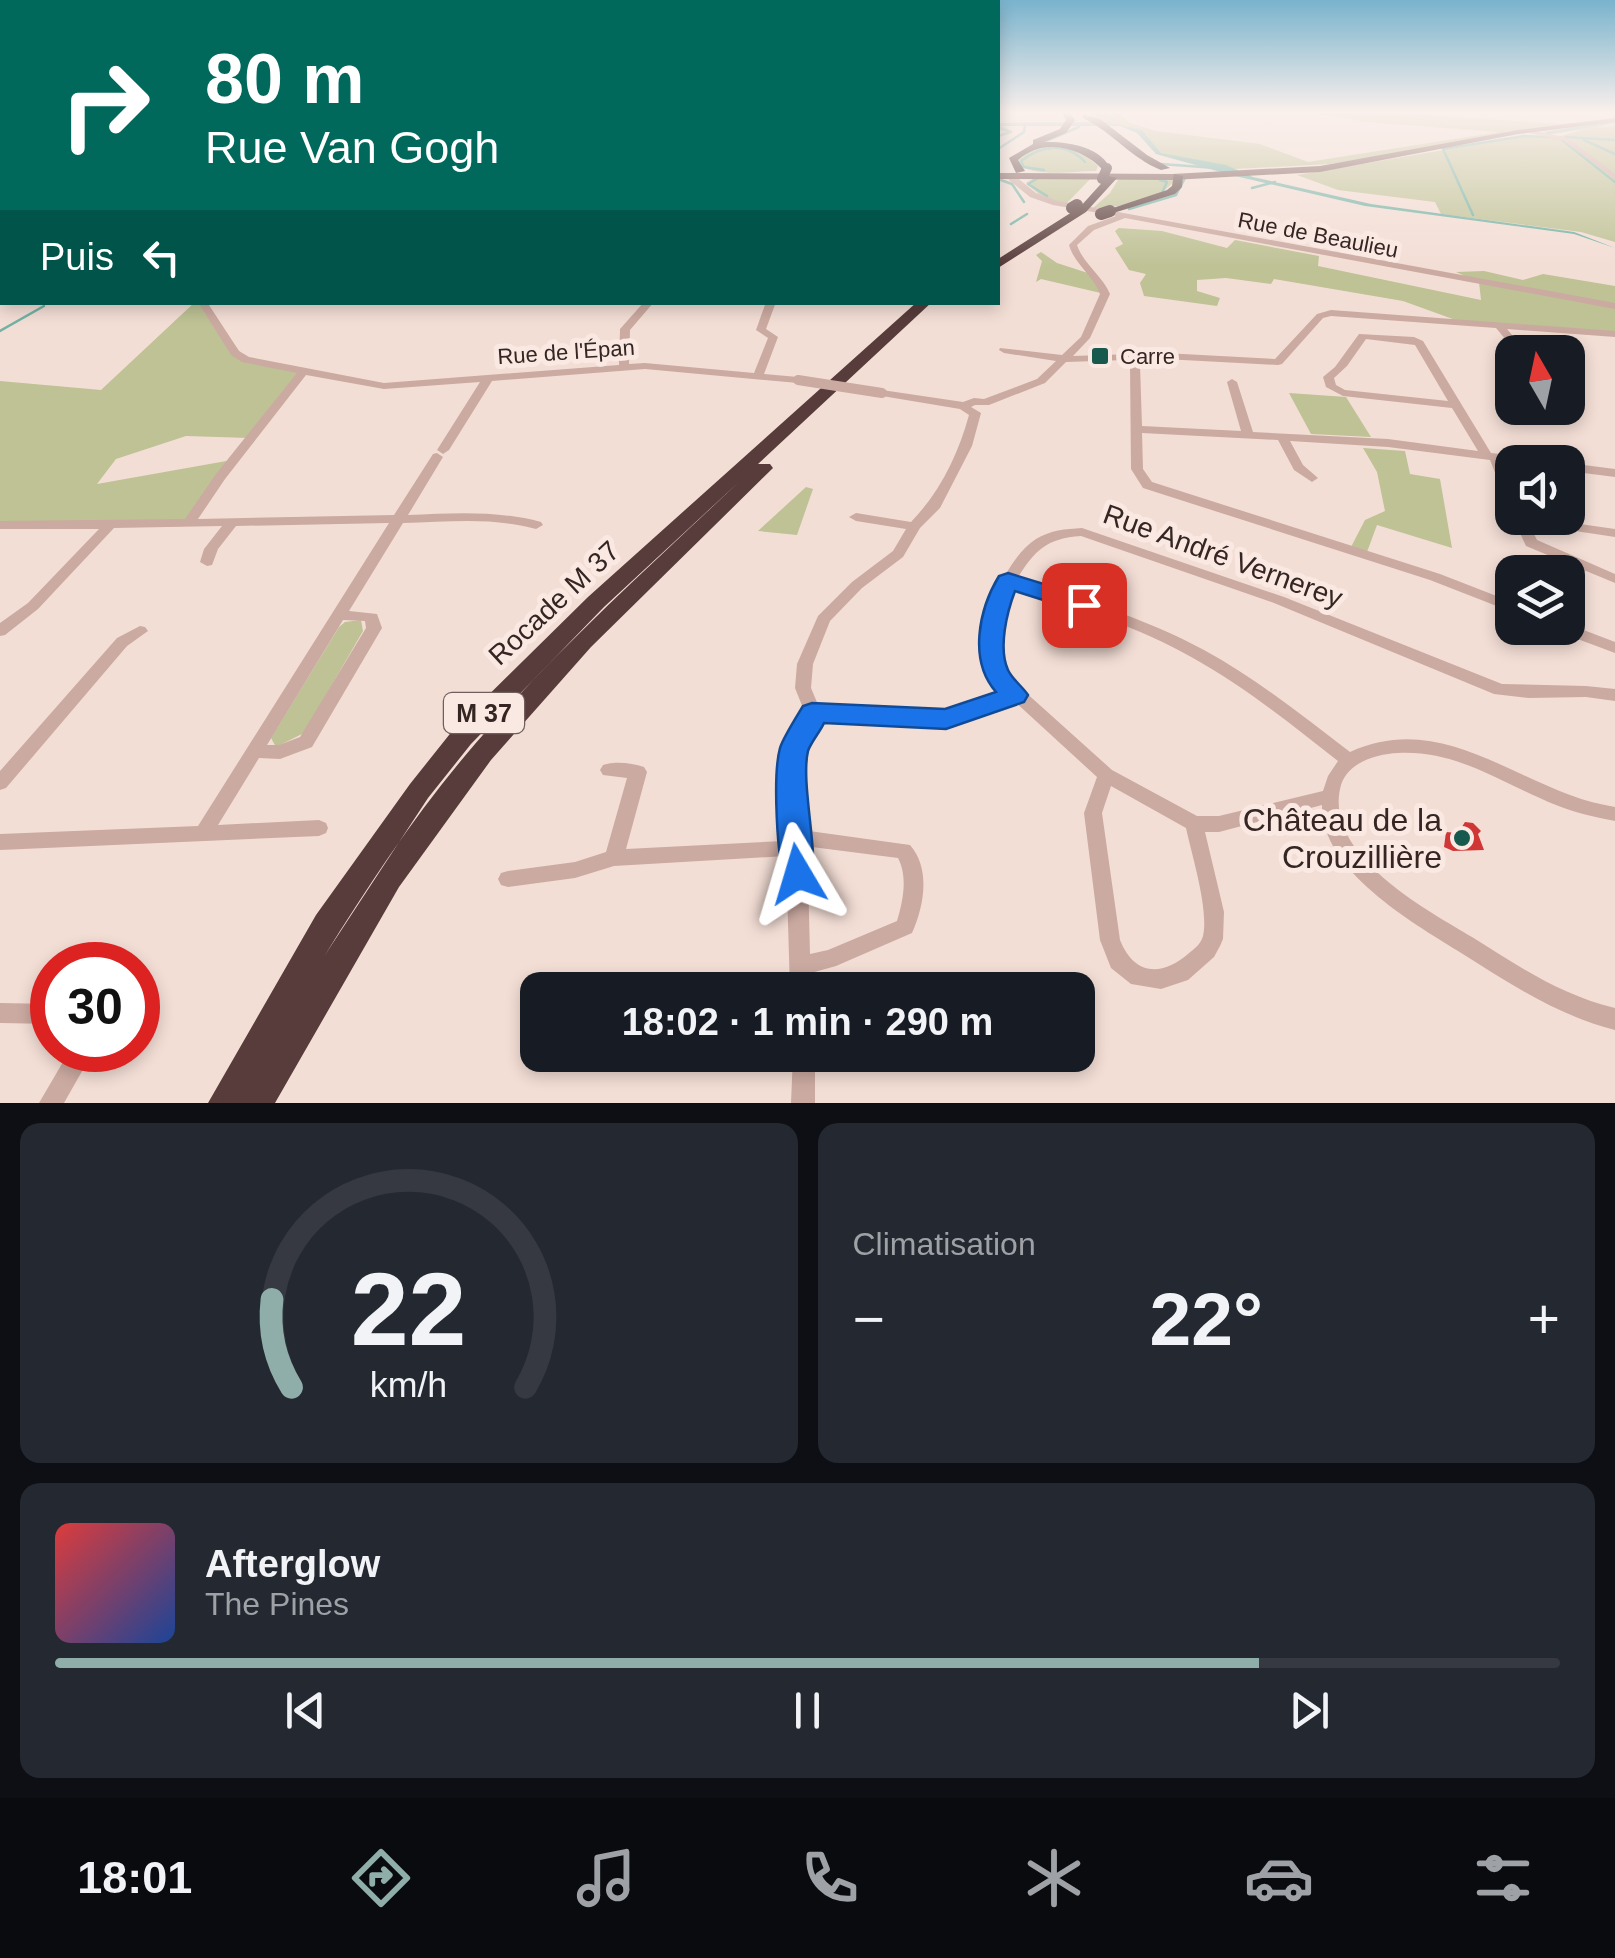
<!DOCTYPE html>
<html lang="fr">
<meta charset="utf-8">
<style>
body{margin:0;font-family:Helvetica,sans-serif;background:#242831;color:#f1f3f6;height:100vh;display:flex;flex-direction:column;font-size:38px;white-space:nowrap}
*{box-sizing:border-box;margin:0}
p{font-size:32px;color:#9ea1a6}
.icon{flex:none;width:55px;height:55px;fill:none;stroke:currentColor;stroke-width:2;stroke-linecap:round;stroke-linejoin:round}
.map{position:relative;height:1103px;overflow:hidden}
.panel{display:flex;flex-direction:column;gap:20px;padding:20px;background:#0d0f14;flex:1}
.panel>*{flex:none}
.banner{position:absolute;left:0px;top:0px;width:1000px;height:305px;box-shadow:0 5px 15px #0003;background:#00695c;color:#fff;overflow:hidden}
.needle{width:65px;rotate:351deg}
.controls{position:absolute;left:1495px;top:335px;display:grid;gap:20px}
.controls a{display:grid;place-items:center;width:90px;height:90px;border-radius:20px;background:#171b24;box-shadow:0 5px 15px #0003;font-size:50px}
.speed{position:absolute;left:30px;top:942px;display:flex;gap:20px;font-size:50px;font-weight:700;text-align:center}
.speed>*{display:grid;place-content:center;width:130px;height:130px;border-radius:50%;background:#171b24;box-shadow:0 5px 15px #0003;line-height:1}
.speed .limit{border:15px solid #d22;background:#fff;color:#111}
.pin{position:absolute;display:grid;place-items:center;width:85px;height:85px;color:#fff;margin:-42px;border-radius:20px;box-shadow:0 5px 15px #0006}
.me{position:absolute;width:110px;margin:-55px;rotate:353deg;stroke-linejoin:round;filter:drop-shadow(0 0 8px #0008)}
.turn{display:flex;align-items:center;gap:35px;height:210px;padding:0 40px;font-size:45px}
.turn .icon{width:130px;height:130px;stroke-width:2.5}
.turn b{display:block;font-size:70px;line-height:85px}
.then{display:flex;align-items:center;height:95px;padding:0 40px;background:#0003;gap:20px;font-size:38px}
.big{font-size:75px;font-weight:700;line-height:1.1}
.panel .widget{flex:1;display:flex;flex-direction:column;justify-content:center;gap:15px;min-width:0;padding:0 35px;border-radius:20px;background:#242831}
.panel .dial{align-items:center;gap:0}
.dial svg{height:260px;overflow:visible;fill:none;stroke:#363941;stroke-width:7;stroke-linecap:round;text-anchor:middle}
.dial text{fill:#f1f3f6;stroke:none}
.song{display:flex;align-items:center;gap:30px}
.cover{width:120px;height:120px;border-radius:15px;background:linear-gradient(135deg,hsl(0 70% 55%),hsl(220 70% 35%))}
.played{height:10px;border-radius:5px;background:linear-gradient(90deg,#8faeaa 80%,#363941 80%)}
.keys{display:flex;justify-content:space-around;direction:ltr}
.heat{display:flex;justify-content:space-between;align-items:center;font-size:55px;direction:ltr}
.panel .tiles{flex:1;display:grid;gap:20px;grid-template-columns:1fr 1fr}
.widget:last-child{grid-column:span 2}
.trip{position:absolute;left:520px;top:972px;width:575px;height:100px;border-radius:20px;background:#171b24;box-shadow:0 5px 15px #0003;font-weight:700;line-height:100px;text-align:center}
.tabs{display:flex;height:160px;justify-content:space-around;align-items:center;background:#090b0e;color:#9ea1a6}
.tabs .icon{width:70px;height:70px}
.tabs .selected{color:#8faeaa}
.tabs b{font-size:45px;color:#f1f3f6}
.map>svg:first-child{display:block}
</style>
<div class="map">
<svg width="1615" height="1103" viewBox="0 0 1615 1103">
<rect width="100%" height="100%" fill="#f3ded5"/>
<g fill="#bec295">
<path d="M1090,113H1118L1130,123L1156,131L1260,144L1308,162L1499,132L1368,122L1311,113H1395L1561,124L1615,119L1329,164L1235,169L1161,153L1142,130L1105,122Z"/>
<path d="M1615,121L1598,128L1615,125V242L1581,232L1441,214L1435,202L1338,190L1297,175L1526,136L1555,138L1584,129L1549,135L1543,132Z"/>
<path d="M1057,147L1079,150L1098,166L1096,171C1072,171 1036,178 1017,164L1019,157L1030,150Z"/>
<path d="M1121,175L1173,179L1174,181C1160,200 1120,208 1093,208L1110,193Z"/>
<path d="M1093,176L1066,204L1040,195L1026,183L1036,177Z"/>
<path d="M1119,228L1162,231L1227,248L1235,240L1319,256L1318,266L1481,300L1479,282L1456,272L1484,271L1523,280L1543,274L1615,286V334L1461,322L1403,301L1274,279L1271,284L1226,278L1197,280V291L1220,298L1217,306L1144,296L1140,283L1146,274L1129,270L1115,248L1123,244L1115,231Z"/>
<path d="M1041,252L1057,263L1097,276L1105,294L1041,279L1036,282L1042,261L1036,255Z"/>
<path d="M195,302L202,303L246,360L303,372L249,438L186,436L116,459L97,484L232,460L188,524L0,525V381L101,390Z"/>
<path d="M1289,393L1346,397L1371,437L1311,434Z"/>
<path d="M1363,448L1405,451L1410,474L1440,479L1452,548L1377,525L1367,552L1351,547L1365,520L1385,511L1377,472Z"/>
<path d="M806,487L813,489L797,535L758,531Z"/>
<path d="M361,620L363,631L304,733L276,747L271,738L339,627L345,622Z"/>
</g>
<path fill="#72b2a5" d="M1108,122L1142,130L1161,153L1226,165L1253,177L1371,204L1574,232L1615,248L1574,234L1365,206L1235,176L1156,154L1137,133L1120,126H1000L1014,132L998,128V123Z"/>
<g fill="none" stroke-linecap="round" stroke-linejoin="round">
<g stroke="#72b2a5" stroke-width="2.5">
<path d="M998,113H1015"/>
<path d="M1101,113L1114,120"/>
<path d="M998,128L1011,132L998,136"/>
<path d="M1547,133L1615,122"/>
<path d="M1566,137L1615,140"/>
<path d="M1562,140L1615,182"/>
<path d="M1584,140L1615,154"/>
<path d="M1046,141L1079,127"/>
<path d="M998,149L1024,132L1025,124"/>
<path d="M1161,164L1216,168"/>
<path d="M1044,170L1024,167L1021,161C1041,145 1067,142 1085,162"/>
<path d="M1038,178L1028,184L1047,196"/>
<path d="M998,179L1012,184L1024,202"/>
<path d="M1160,180L1167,182L1162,193"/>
<path d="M1252,188L1275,182"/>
<path d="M1129,209L1176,195L1185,178"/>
<path d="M1473,215L1443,149L1524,136L1549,137"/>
<path d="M1011,224L1027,214"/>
<path d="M0,331L44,306"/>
</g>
</g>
<path fill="#d03636" d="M1465,822L1473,823L1481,831L1478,834L1484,850L1453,851L1444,847L1446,832L1458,833Z"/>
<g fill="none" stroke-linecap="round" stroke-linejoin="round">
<g fill="#cbaaa1" fill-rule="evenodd">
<path d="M1527,129L1568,138L1615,174V179L1564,141L1525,132Z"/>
<path d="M1009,176H1015L1036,193L1058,201L1615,303V309L1125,218L1094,230L1077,245C1084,265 1102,275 1110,294L1090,338L1073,356L1164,353L1275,359L1317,314L1331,310L1615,331V337L1507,329L1526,352H1516L1496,328L1331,316L1323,318L1282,364L1278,365L1164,359L1137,360L1140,365L1142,426L1241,431L1227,382L1232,379L1237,382L1253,432L1388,439L1478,451L1452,408L1343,396L1326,387L1323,377L1335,367L1359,334L1414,337L1423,341L1491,453L1535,458L1541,462L1503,461L1512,485V504L1506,500L1490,460L1388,447L1290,441L1303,465L1318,478L1312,482L1294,470L1278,440L1142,433L1143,469L1152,482L1440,574L1512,602V612L1430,580L1143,488L1131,469L1130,365L1127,360L1066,362L1045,383L989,405H975L971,407L981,413L972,446L940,508L920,528L903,557L862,588L830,621L813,664L811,688L819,707L945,713L1005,692C999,687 991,682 988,675C972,637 1003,560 1036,539C1051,530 1065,529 1082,528L1284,597L1502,684L1586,686L1615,689V701L1586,697L1529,698L1494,694L1274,603L1081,536C1047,538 1034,551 1017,579C1081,599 1145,618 1204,650C1257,679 1303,716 1350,752C1431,715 1497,768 1570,795C1585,801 1600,804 1615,807V821C1595,817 1575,813 1556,805C1503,784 1458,750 1398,753C1377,754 1348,762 1341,785C1322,854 1424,908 1472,937C1518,966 1561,995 1615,1008V1030C1556,1015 1509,983 1458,951C1411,922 1320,869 1322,805L1219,832H1205L1224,912L1223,939L1220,946L1214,957L1188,980L1161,989L1131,984L1111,968L1100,940L1084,813L1097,777L1014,701L946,725L819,719L803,749L802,830L910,845C931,869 924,906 912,933L836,966L811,973L812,990H790L786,856L614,866L575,878L508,887L501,885L498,879L501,873L508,871L575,862L606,852L627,778L603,775L600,770L603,765C615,761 632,763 644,767L647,772L626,849L784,841L783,825L785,748L801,724L805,713L795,688L797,664L818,616L852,582L893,551L906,529L856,521L849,517L856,513L911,522C940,492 958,455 969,415L960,409L882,396L877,393L882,390L963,402L974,398L984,399L1037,379L1056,361L1004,353L999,350L1000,348L1062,355L1081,337L1100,294C1093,275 1075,265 1069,245L1088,226L1116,216L1053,205L1030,197L1009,180ZM1366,339L1415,345L1448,401L1345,390L1336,385L1334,378L1347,366ZM1013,587C1075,607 1137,626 1193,658C1245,687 1291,724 1338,761L1328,776L1323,791L1219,816H1197L1112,770L1004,673C998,643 1002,616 1013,587ZM1111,786L1186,828C1192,856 1209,910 1203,936C1201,944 1194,949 1188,954C1161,977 1134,975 1120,940L1102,813ZM804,846L898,858C908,877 903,901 897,921L828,950L810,954L808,875Z"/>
<path d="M0,248H2V253L0,254Z"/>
<path d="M2,287V293L0,294V288Z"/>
<path d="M198,302H207L239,351L249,357L384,383L619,365L620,329L644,302H654L630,330L629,364L645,363L754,373L768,338L756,330L766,302H776L766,329L778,337L764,374L798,377L803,380L798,383L645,369L492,381L449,450L443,454L437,450L480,382L384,389L306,375L225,479L198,519L394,515L433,454L437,453L443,457L408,515C453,513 496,510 541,522L543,525L536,529C491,517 449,522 403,523L349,611L377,614L382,628L312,747L280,759L259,758L218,825L319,820L326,823L328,828L326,833L319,836L0,850V834L198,826L389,523L236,526L218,549L212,565L207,566L200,562L204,549L222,526L114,528L38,609L5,635L0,636V623L28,603L99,529H0V521L185,519L216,474L297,373L242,362L231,355ZM343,620L365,621L366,628L300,737L279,745H267Z"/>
<path d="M1568,405L1571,408L1570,414L1564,417L1560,416L1559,408H1568Z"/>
<path d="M1568,463L1615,469V477L1568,471Z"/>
<path d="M1513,518H1538L1615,529V537L1529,524L1537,540L1615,574V583L1526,546Z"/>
<path d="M1568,624L1615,642V653L1559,632L1556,628H1568Z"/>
<path d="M140,626L145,627L148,631L127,646L6,788L0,790V771L117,638Z"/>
<path d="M0,1003L52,1004V1024L0,1023Z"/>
<path d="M70,1050H94L64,1103H39Z"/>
<path d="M793,1055H815V1103H791Z"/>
</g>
<g fill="#785754" fill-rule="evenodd">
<path d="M1615,118V122L1518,134L1320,172L1172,180L998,179V173L1172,174L1320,166L1518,130Z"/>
<rect x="0" y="226" width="2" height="6"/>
</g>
<g fill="#573c3b" fill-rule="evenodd">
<path d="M1062,113H1070L1075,120L1066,133L1044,142C1068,141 1102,147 1111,170H1103C1082,147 1043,137 1018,160L1025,171L1016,173L1009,158L1033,144V140L1060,129L1066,120Z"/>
<path d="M1083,114L1100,119L1147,155L1170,168L1161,170C1131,158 1112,132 1083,118Z"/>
<path d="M1174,174L1183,176L1182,187L1175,194L1110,214L1104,211L1167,190L1172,186Z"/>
<path d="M1108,176L1117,178L1086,212L998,268V259L1080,207Z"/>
<path d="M917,302H932L758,464H770L773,468L591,647L491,760L399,887L275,1103H208L316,915L410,784L453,730L588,597ZM741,480C650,566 557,649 475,744C419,809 371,881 325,955L428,798L471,744L604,607Z"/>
</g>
<path stroke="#cbaaa1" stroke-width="10" d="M798,380L882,393"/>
<path stroke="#573c3b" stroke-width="10" d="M1102,179L1107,168"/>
<g stroke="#573c3b" stroke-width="12">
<path d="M1072,208L1077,205"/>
<path d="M1101,214L1110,211"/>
</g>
</g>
<linearGradient id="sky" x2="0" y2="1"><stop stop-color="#79b3cd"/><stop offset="0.42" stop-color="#faf0ec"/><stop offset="1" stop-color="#faf0ec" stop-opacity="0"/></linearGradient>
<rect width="1615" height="267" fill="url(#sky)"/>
<path fill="#1a73e8" stroke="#114b97" stroke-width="2.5" d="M1008,573L1093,599L1096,605L1084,613L1015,591C1007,612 998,648 1008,670C1012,679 1022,686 1028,695L1024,702L946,729L824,723C820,732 811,742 808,751C800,784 821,862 810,884L798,888L787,884C776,862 773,773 780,748C783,738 797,716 803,706L812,703L945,709L996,692C968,660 979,609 999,576Z"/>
<g fill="#17594d" stroke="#fae9e2" stroke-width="4">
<rect x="1090" y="346" width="20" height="20" rx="5"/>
<circle cx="1462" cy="838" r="10"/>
</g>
<g text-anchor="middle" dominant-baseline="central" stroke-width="10" stroke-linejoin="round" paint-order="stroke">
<g font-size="22" fill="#352624" stroke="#fae9e2">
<text transform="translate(1318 235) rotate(11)">Rue de Beaulieu</text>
<text transform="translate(566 352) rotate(-4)">Rue de l'Épan</text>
</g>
<g font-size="22" fill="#352624" stroke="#fae9e2" text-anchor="start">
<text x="1120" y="356">Carre</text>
</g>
<rect fill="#fae9e2" stroke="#70605d" stroke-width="2.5" x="444" y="693" width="80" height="40" rx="8"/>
<g font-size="25" font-weight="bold" fill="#352624">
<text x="484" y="713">M 37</text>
</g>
<g font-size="28" fill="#352624" stroke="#fae9e2">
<text transform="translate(1223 556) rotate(20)">Rue André Vernerey</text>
<text transform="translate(554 603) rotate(-43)">Rocade M 37</text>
</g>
<g font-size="32" fill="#352624" stroke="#fae9e2" text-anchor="end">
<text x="1442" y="820">Château de la<tspan x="1442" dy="37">Crouzillière</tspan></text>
</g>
</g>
</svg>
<div class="controls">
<a><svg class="needle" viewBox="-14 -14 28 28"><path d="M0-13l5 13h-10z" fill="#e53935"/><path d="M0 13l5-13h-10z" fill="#9ea1a6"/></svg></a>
<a><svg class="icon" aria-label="sound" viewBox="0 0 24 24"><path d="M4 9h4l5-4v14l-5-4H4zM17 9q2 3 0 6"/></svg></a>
<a><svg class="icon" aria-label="layers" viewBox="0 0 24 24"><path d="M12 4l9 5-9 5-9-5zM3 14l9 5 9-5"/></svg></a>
</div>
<div class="speed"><div class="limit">30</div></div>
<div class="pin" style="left:1084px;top:605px;background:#d93025"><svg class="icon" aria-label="arrive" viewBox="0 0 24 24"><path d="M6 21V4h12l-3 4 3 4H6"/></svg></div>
<svg class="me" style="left:798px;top:874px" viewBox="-20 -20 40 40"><path d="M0-17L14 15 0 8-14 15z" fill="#1a73e8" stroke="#fff" stroke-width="4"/></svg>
<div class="trip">18:02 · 1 min · 290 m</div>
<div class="banner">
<div class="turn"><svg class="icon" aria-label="right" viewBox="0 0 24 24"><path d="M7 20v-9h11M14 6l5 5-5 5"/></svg><div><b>80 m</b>Rue Van Gogh</div></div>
<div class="then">Puis<svg class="icon" aria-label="left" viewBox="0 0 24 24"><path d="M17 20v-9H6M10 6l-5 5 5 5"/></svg></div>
</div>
</div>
<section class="panel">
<div class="tiles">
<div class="widget dial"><svg viewBox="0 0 100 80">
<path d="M14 69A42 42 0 1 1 86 69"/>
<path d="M14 69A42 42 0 0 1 8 42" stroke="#8faeaa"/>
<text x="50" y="56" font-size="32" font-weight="700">22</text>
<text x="50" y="72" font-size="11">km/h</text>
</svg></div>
<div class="widget"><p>Climatisation</p>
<div class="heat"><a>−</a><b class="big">22°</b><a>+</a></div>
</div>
<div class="widget">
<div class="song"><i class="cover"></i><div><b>Afterglow</b><p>The Pines</p></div></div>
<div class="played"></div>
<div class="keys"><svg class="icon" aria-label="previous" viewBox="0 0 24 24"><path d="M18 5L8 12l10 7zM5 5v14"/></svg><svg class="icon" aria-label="pause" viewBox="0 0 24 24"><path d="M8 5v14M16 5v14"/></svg><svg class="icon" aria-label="next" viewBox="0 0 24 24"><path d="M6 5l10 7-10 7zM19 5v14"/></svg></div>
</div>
</div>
</section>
<nav class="tabs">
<b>18:01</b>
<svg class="icon selected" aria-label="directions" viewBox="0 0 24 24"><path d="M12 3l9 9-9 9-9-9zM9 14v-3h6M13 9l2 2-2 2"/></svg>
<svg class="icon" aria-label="music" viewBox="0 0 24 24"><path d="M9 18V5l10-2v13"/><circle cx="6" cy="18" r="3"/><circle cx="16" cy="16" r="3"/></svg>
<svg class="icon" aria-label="phone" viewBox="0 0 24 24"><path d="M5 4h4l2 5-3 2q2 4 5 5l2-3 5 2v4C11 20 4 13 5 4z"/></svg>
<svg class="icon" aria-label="climate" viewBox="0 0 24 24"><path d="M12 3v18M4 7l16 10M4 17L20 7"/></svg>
<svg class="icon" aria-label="car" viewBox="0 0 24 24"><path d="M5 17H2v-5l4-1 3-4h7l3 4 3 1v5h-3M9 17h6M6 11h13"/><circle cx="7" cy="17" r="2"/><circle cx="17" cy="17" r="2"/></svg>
<svg class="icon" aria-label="filters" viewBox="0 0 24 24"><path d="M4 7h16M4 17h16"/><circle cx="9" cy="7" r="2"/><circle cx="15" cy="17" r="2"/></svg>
</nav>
